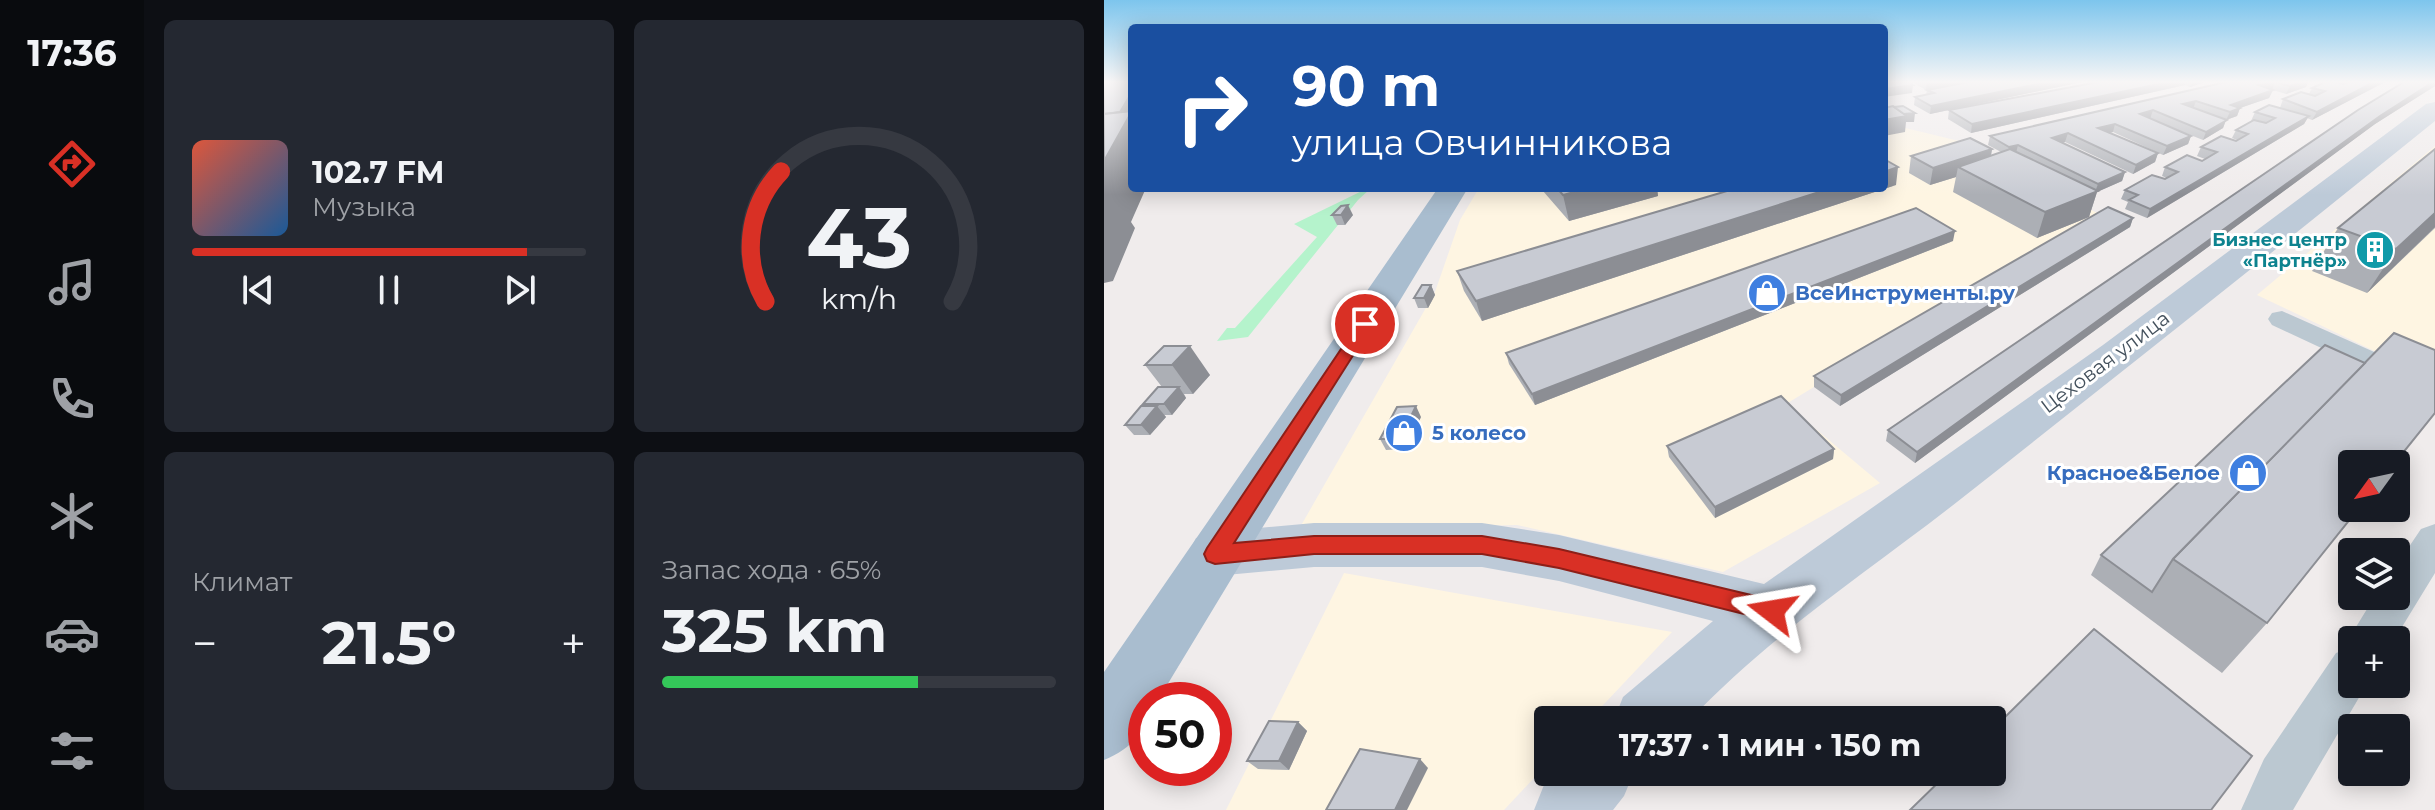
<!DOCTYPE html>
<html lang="ru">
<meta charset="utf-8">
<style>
body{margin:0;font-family:Montserrat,sans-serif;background:#242831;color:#f1f3f6;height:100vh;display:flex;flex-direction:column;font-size:30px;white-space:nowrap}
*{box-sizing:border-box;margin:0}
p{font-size:26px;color:#9ea1a6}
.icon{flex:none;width:44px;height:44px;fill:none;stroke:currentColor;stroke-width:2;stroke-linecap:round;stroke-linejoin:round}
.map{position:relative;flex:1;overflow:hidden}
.sheet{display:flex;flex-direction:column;gap:20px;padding:20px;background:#0d0f14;width:960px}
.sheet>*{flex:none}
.guide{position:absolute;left:24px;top:24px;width:760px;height:168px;border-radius:8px;box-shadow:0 4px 20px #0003;background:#1a4fa0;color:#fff;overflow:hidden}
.needle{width:52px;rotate:237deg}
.controls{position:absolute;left:1234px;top:450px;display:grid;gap:16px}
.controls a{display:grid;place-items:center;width:72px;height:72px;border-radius:8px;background:#171b24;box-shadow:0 4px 20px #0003;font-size:40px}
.speed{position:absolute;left:24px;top:682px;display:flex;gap:16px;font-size:40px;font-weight:700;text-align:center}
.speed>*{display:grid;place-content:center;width:104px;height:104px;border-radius:50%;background:#171b24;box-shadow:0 4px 20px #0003;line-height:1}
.speed .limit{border:12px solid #d22;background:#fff;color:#111}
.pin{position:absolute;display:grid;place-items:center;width:68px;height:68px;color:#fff;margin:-34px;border:4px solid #fff;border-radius:50%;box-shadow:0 2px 8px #0007}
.me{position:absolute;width:88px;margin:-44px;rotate:284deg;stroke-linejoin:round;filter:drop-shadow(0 0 6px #0008)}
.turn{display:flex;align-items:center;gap:28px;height:168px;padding:0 32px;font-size:36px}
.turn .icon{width:104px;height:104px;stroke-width:2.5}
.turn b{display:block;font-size:56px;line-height:68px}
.big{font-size:60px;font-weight:700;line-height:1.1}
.sheet .widget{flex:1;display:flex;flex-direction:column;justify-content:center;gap:12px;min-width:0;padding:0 28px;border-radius:12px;background:#242831}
.sheet .dial{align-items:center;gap:0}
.dial svg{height:208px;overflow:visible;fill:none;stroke:#363941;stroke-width:7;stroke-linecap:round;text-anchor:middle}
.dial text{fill:#f1f3f6;stroke:none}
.song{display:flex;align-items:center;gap:24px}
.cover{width:96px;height:96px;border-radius:12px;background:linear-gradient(135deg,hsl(10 70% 55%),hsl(210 70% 35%))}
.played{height:8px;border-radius:4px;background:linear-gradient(90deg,#d93025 85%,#363941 85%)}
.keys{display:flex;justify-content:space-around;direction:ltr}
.heat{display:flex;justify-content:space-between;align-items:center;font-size:44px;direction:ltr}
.charge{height:12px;border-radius:6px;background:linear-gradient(90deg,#34c759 65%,#363941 0)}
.sheet .tiles{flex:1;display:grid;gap:20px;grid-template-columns:repeat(2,1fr)}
.trip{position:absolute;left:430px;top:706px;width:472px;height:80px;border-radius:8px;background:#171b24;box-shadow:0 4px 20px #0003;font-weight:700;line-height:80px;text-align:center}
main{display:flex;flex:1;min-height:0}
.dock{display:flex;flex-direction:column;width:144px;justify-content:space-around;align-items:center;background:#090b0e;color:#9ea1a6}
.dock .icon{width:56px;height:56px}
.dock .current{color:#d93025}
.dock b{font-size:36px;color:#f1f3f6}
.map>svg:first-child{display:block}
</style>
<main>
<nav class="dock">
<b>17:36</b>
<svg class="icon current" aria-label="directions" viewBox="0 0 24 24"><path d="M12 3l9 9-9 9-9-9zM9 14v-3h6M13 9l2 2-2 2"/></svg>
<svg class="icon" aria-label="music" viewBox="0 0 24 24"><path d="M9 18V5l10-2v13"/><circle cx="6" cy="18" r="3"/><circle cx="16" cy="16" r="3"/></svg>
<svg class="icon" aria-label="phone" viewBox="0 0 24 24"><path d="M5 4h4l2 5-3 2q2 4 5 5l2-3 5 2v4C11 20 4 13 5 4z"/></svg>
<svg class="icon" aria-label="climate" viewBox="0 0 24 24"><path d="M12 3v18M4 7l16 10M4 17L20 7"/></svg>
<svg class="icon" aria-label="car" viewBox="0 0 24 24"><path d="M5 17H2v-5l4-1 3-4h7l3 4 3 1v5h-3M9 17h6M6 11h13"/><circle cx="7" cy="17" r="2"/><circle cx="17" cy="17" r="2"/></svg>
<svg class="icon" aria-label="filters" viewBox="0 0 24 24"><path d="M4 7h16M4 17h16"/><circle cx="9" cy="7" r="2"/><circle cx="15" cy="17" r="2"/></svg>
</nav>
<section class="sheet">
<div class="tiles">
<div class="widget">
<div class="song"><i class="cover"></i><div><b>102.7 FM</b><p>Музыка</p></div></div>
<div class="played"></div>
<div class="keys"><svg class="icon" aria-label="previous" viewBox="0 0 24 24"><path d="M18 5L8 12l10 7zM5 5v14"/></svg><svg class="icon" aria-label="pause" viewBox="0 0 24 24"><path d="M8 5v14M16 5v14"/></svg><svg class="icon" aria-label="next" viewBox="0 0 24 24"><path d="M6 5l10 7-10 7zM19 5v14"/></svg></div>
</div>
<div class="widget dial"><svg viewBox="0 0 100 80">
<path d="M14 69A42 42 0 1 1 86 69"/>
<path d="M14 69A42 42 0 0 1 20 19" stroke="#d93025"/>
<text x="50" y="56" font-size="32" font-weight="700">43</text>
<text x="50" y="72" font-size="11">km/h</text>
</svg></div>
<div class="widget"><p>Климат</p>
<div class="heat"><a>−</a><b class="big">21.5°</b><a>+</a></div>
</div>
<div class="widget"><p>Запас хода · 65%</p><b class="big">325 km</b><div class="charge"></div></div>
</div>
</section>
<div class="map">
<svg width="1331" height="810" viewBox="0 0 1331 810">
<rect width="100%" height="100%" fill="#f0ecec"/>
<g fill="#fef5e2">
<path d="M781,123L855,141L995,214L682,404L776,483L619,572L413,525L195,529L331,292L356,220L375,188H780Z"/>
<path d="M1331,146V380L1153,295Z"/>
<path d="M240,573L568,632L485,720H444V763L400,810H122Z"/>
</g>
<path fill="#b5f3cc" d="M262,189H266L254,200L144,337L113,341L123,328H131L213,237L190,224Z"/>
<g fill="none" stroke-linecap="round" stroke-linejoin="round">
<g fill="#bbc8d1" fill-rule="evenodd">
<path d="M1178,311L1331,379V401L1168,325L1164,319L1168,313Z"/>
<path d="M1331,524V573L1290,640H1248V684H1263L1189,810H1137L1160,759L1232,653L1248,647L1244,640L1271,596H1292V566L1317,529Z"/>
</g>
<g fill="#bdcad8" fill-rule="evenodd">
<path d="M1331,102V121C1173,249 1013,376 853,502C762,573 665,636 586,720H510L519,697L609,621L455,581L378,567H210L111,576L92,570L84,554L92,538L111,532L210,523H378L455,535L660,584L999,345L1322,104Z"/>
<path d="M451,772H530L520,796L509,810H430L440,785Z"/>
</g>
<path fill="#a9bdcf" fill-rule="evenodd" d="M334,188H364L54,700H42C42,732 29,748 0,760V672Z"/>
</g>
<g fill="#acafb5">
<path d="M808,82H978L826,114L810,105L811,97L822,95L823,90L838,87L822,90Z"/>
<path d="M994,82H1101L1086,87L1081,85L867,133L844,119L845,110Z"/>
<path d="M1122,82H1204L1202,87L1182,94L1169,90L1165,98L1136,108L1133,116L1122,120L1119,128L1099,140L1046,119L1087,136L1084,144L1059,155L1009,132L1006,133L1054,153L1051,162L1029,174L961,142L959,143L1021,172L1018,181L993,192L985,217L933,238L849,192L852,177L826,185L805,173L807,156L888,149L887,156L897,152L884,145L886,136Z"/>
<path d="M1221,82H1281L1208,120L1203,118L1200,124L1043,218L1021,209L1024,202L1017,199L1021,190L1061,179L1063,178L1058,176L1061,167L1098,161L1101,159L1093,156L1097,147L1132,141L1133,140L1128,138L1132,130L1148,121H1147L1151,112L1176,108L1179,99L1205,94L1208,88Z"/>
<path d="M1331,82V86L1271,124L811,463L782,441L784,430Z"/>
<path d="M1331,149V228L1263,293L1208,271L1234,228Z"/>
<path d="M792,185L378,321L360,291L353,271Z"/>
<path d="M438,188H553L554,196L465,221L439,191Z"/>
<path d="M228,215H249L241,225H233Z"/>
<path d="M1029,218L1026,227L736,406L710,387V376Z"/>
<path d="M849,241L431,405L405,364L402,353Z"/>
<path d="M327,285L331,295L324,308H314L310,298Z"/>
<path d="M1221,345L1163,623L1118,673L987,575L997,555Z"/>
<path d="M60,346L106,375L89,394H80L82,398L68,415H60L62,417L46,435H30L21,425L41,406L39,404L58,387L41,365Z"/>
<path d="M317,417L301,449L282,450L276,439Z"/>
<path d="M563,446L730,449L729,459L611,518L565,457Z"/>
<path d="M194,722L203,731L185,770L154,769L143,761Z"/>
</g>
<g fill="#8c8e94">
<path d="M28,82V188H42L27,222L31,228L9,281L0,283V84Z"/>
<path d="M823,82H867L822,90Z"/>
<path d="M943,82H978L826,114L827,106Z"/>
<path d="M1064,82H1082L1081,85L867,133L868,124Z"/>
<path d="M1088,82H1101L1086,87Z"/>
<path d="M1171,82L1168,90L1155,85Z"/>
<path d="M1198,82H1204L1202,87L1182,94L1186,86Z"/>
<path d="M1270,82H1281L1208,120L1213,112Z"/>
<path d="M1329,82H1331V86L1271,124L811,463L813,452L1276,116Z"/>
<path d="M809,85L808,93L780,97V89Z"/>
<path d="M1169,90L1165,98L1136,108L1133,116L1122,120L1119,128L1099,140L1102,132L1122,120L1126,112L1127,105Z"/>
<path d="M1092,101L1089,109L1079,104Z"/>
<path d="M1049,110L1046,119L1036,114Z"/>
<path d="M811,113L810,122H802L801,132L780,136V116Z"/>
<path d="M1205,116L1200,124L1043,218L1046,209Z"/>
<path d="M1011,124L1009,132L991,136L994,128Z"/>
<path d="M964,133L961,142L945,146L948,138Z"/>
<path d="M1087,136L1084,144L1059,155L1063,146Z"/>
<path d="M914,145L912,153L903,156L905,147Z"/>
<path d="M888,149L885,166L854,167L852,177L826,185L829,168Z"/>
<path d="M1054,153L1051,162L1029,174L1032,165Z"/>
<path d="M794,167L792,185L378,321L372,301L728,188H780V172Z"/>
<path d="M1021,172L1018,181L993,192L985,217L933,238L941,212L991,192L994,184Z"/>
<path d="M485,188H553L554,196L465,221L459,195Z"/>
<path d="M244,205L249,215L241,225L237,215Z"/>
<path d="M1331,213V227L1263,293L1292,249Z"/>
<path d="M1029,218L1026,227L736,406L737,395Z"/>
<path d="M851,231L849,241L431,405L428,394Z"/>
<path d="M327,285L331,295L324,308L320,298Z"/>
<path d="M86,346L106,375L89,394L68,365Z"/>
<path d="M75,387L82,398L68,415L60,404Z"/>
<path d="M53,406L62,417L46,435L37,425Z"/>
<path d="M312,406L317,417L301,449L296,439Z"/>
<path d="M730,449L729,459L611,518V507Z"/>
<path d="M194,722L203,731L185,770L175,761Z"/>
<path d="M316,759L324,768L303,810H291Z"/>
</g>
<g fill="#c8cbd3" stroke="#8c8e94" stroke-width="2">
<path d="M0,82H28V92L16,112L0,114Z"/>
<path d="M780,82H805L809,85L780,89Z"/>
<path d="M864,82H943L827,106L811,97L830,93L823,90Z"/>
<path d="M994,82H1064L868,124L845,110Z"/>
<path d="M1122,82H1198L1186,86L1171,82L1155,85L1169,90L1127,105L1136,108L1126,112L1092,101L1079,104L1123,120L1102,132L1049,110L1036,114L1087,136L1063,146L1011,124L994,128L1054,153L1032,165L964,133L948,138L1021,172L994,184L914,145L905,147L886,136Z"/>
<path d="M1221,82H1232L1239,84L1243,82H1270L1213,112L1179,99L1197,92L1211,96L1221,91L1208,88Z"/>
<path d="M1300,82H1329L1276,116L813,452L784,430L1254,110Z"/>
<path d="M1165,105L1205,116L1046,209L1025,200L1034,195L1021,190L1048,175L1061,179L1074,172L1061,167L1083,155L1098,161L1113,152L1097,147L1117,136L1132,141L1144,134L1132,130L1150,120L1162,123L1171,118L1151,112Z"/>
<path d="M789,106L803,116L780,120V108Z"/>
<path d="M799,106L811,113L800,114L790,107Z"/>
<path d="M28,111L0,161V114Z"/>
<path d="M866,138L888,149L829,168L807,156Z"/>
<path d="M906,149L994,191L941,212L854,167Z"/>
<path d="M1331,149V213L1292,249L1234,228Z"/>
<path d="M780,159L794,167L780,172Z"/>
<path d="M453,188H485L459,195Z"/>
<path d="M633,188H728L372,301L353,271Z"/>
<path d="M244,205L237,215H228L237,206Z"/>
<path d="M1004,207L1029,218L737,395L710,376Z"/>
<path d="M812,208L851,231L428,394L402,353Z"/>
<path d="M318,285H327L320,298H310Z"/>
<path d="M1290,333L1331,350V413L1290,464H1248V508H1255L1163,623L1069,559Z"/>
<path d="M1221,345L1261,363L1069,559L1048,592L997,555Z"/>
<path d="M60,346H86L68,365H41Z"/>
<path d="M54,387H75L60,404H39Z"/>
<path d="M677,396L730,449L611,507L563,446Z"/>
<path d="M37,406H53L37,425H21Z"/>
<path d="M312,406L296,439H276L293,407Z"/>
<path d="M990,629L1148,756L1107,810H806L845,772H888V730Z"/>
<path d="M165,721L194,722L175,761H143Z"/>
<path d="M256,749L316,759L291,810H222Z"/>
</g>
<linearGradient id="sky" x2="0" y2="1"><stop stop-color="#7dc5ed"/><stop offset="0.42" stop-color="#f8f6f6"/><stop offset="1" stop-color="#f8f6f6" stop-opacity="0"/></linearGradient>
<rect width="1331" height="195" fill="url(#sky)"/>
<path fill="#d93025" stroke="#8d1f18" stroke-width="2" d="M261,320L269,324L130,543L210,536H378L455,549L668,600L676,603L679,611L676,618L668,621L455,568L378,554H210L111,564L103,561L100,554L103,548L256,321Z"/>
<defs>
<g id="building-disc" transform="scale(2)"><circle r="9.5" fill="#0f9aa8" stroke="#fff"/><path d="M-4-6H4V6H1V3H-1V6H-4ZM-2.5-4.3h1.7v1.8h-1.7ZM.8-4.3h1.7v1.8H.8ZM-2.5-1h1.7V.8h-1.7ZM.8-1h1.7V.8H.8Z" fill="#fff"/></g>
<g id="shop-disc" transform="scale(2)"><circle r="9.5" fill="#3f7fe0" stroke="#fff"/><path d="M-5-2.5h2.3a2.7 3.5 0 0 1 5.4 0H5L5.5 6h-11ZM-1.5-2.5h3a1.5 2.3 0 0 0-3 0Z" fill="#fff"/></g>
</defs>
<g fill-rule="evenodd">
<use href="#building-disc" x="1271" y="250"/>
<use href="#shop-disc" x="663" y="293"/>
<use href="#shop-disc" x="300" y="433"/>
<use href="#shop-disc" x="1144" y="473"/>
</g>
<g text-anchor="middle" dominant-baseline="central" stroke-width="6" stroke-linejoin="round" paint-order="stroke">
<g font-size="18" font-weight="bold" fill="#0d838f" stroke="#fff" text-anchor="end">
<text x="1243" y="240">Бизнес центр<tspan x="1243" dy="21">«Партнёр»</tspan></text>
</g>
<g font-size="20" font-weight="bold" fill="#366cbe" stroke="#fff" text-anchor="start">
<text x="691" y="293">ВсеИнструменты.ру</text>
<text x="328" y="433">5 колесо</text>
<text x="1116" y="473" text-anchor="end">Красное&amp;Белое</text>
</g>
<g font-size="20" fill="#43505c" stroke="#fff">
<text transform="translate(1001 362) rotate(-37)">Цеховая улица</text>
</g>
</g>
</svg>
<div class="controls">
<a><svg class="needle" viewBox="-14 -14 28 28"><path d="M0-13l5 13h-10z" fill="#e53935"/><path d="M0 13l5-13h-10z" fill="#9ea1a6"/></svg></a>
<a><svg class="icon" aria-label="layers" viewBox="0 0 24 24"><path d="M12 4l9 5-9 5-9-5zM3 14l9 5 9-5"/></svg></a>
<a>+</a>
<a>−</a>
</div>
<div class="speed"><div class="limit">50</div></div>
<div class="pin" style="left:261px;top:324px;background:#d93025"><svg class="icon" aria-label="arrive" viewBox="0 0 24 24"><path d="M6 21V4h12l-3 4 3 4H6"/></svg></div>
<svg class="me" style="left:668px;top:611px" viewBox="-20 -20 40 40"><path d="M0-17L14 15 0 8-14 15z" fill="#d93025" stroke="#fff" stroke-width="4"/></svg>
<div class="trip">17:37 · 1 мин · 150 m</div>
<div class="guide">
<div class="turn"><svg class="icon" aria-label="right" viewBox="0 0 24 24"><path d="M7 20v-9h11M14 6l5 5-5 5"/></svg><div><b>90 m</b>улица Овчинникова</div></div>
</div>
</div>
</main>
